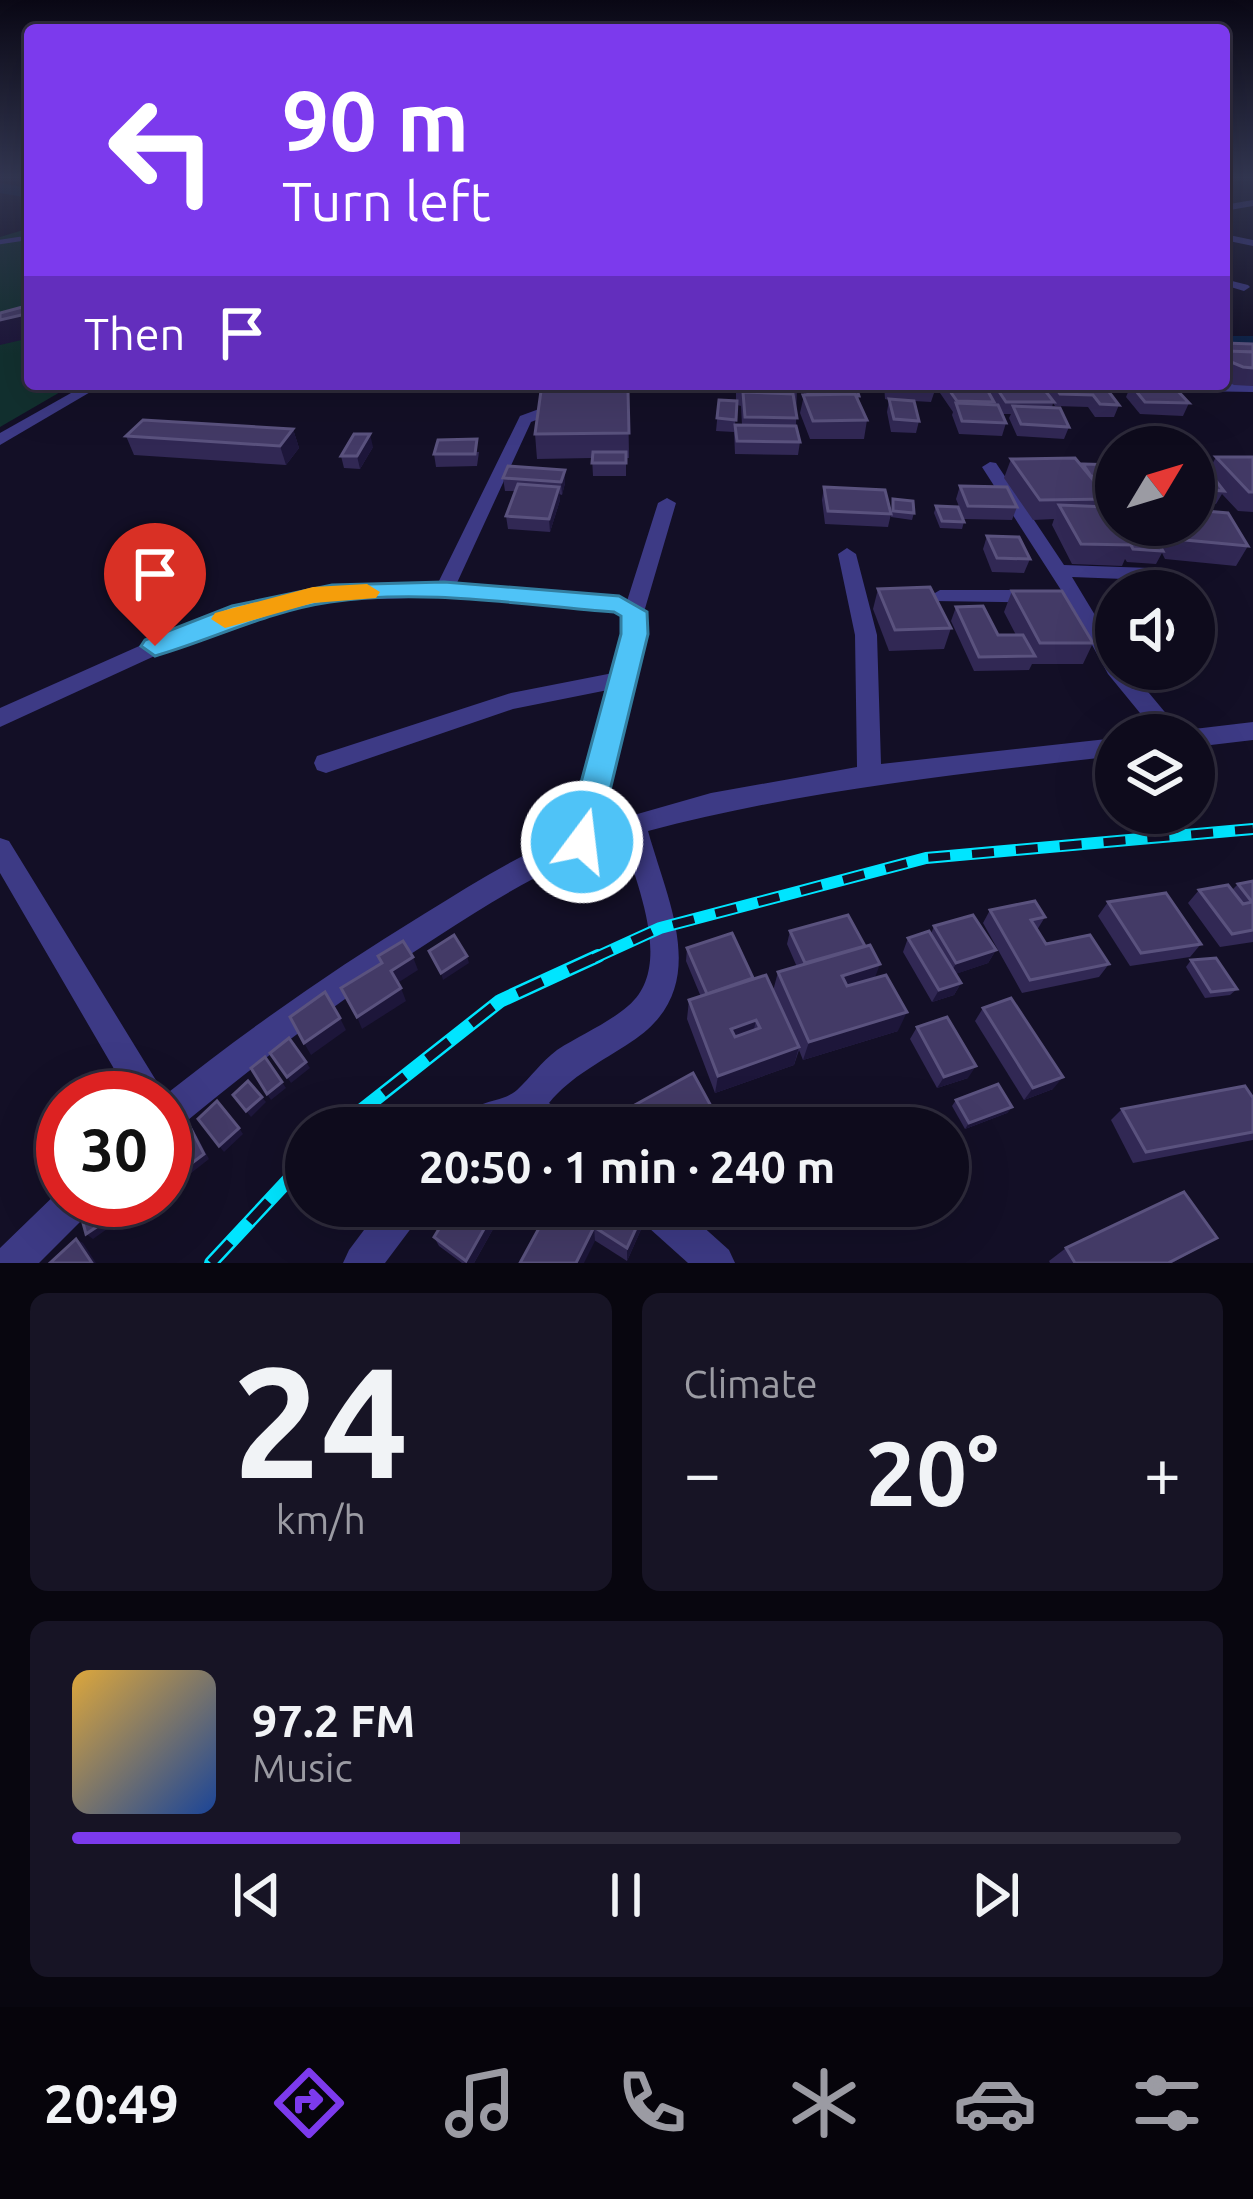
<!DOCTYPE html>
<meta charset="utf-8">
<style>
body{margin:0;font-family:Ubuntu,sans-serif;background:#171425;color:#f1f3f6;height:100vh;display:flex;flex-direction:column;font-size:45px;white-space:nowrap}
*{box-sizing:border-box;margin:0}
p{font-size:39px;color:#9b9ba3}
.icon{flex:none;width:66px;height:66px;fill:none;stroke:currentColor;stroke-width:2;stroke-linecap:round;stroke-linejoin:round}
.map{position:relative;height:1263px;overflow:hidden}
.side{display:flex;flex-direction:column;gap:30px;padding:30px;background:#08060f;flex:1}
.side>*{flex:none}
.top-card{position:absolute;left:24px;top:24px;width:1206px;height:366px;border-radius:12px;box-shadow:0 12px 48px #0002,0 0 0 3px #2e2b3b;background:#7c3aed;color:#fff;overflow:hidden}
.needle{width:78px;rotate:52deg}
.controls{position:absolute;left:1095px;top:426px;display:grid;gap:24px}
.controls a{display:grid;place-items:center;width:120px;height:120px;border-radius:50%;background:#0e0b1c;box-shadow:0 12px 48px #0002,0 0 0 3px #2e2b3b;font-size:60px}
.speed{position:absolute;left:36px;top:1071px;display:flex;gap:24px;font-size:60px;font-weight:700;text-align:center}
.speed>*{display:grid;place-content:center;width:156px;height:156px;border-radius:50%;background:#0e0b1c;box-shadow:0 12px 48px #0002,0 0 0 3px #2e2b3b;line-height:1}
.speed .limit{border:18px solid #d22;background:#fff;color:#111}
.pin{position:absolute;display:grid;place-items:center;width:102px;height:102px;color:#fff;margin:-123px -51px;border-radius:50% 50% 50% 0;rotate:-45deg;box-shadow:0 0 12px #0007}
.pin .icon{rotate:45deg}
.me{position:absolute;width:132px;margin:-66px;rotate:15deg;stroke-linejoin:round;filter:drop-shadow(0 0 9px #0008)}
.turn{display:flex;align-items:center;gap:42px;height:252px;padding:0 60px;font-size:54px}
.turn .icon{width:156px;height:156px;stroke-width:2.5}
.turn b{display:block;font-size:84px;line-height:102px}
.then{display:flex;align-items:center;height:114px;padding:0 60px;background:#0003;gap:24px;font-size:45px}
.big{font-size:90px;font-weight:600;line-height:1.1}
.side .tile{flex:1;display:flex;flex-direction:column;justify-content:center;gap:18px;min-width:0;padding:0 42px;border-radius:18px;background:#171425}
.side .dial{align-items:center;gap:0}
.dial b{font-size:156px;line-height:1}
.song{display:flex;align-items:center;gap:36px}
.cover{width:144px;height:144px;border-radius:18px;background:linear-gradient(135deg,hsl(40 70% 55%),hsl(220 70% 35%))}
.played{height:12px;border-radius:6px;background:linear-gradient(90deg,#7c3aed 35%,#2e2b3b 35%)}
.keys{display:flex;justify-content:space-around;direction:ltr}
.heat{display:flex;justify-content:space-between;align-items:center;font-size:66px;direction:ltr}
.side .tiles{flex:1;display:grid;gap:30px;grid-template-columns:1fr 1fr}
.tile:last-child{grid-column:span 2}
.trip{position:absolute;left:285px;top:1107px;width:684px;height:120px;border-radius:60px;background:#0e0b1c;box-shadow:0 12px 48px #0002,0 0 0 3px #2e2b3b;font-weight:600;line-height:120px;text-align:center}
.tab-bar{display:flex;height:192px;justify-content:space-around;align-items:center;background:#06040b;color:#9b9ba3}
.tab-bar .icon{width:84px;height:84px}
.tab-bar .active{color:#7c3aed}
.tab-bar b{font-size:54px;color:#f1f3f6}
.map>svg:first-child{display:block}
</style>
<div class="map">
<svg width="1253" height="1263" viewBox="0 0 1253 1263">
<rect width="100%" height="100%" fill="#130f26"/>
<path fill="#12302f" d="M30,228V384H74L0,427V237Z"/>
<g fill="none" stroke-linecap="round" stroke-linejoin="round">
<g fill="#0c2248" fill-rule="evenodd">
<path d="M0,183L30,188V198L0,193Z"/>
<rect x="1224" y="336" width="29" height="14"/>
</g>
<path stroke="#3d3a85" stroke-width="4.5" d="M0,242L20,239"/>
<g fill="#3d3a85" fill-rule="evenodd">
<path d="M1224,181L1228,184L1229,189H1224Z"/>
<path d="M1253,200V206L1224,211V205Z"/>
<path d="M1224,234L1253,240V246L1224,240Z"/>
<path d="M1224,279L1248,285L1250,287L1244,291L1224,285Z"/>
<path d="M1224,383L1253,384V392L1009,388L1002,384Z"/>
<path d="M87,384H104L0,445V433Z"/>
<path d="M607,384H627L531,422L456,585L611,595L627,601L658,503L667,498L676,503L644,612L647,619L599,825L711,793L857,767L855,635L838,554L847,548L856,554L877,635L881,764L1116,738V756C958,774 802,790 648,831C669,906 713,989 631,1042C601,1062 571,1076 549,1103L569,1116L574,1128H458C471,1096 498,1106 517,1090C531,1077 541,1062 557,1050C580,1035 607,1024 628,1006C674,967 637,888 624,839C555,862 497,898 437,937C346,995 260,1060 177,1129L165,1134V1098H131L0,873V838L9,841L165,1095C248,1029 334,969 424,914C471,885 518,855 570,834L608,690L513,709L326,773L317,770L314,763L317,756L511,693L613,673L627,619L608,608L444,597L313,601L196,637L0,727V708L182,627L305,590L437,585L520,416Z"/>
<path d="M990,462L996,463L1064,565L1150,568L1160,574L1150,580L1072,577L1116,650V669H1129L1184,735L1194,729L1253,722V740L1194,747V735H1158L1108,674L1069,603L933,601L930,596L940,590H1061L982,467Z"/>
<path d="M63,1187V1200H94L89,1213L39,1263H0V1248Z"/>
<path d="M382,1206H423L418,1219L385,1263H343L349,1250Z"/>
<path d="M634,1206H680L729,1250L735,1263H688L639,1219Z"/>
</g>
<g stroke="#00e5ff" stroke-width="12">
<path id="rail-far1" d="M592,959L660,928L926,858L1253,829"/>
</g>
<g stroke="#00e5ff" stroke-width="14">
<g id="rail">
<path d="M339,1128L500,1001L598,956"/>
<path d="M211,1263L306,1161"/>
</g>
</g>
<use href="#rail-far1" stroke="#130f26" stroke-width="8" stroke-dasharray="22" stroke-linecap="butt"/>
<use href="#rail" stroke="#130f26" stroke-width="9" stroke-dasharray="28" stroke-linecap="butt"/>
</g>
<g fill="#312854" fill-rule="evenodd">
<path d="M1224,343L1253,344V386L1234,385L1224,380Z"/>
<path d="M736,384H797L796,426L800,442L798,455L735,454L734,432L716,431L719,400L736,401ZM737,405L741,406L742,425H735Z"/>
<path d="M802,384H855L859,396L858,400L867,420L864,439H810L800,413L804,395Z"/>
<path d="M884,384H933L935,390L931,402L914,401L919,421L916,433L891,432L887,412L889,400L885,399Z"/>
<path d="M942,384H984L988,391L991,384H1040L1048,395L1052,384H1103L1119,405L1114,417H1095L1088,407L1055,406L1053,403L1052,408L1069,427L1064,439L1017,436L1009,418L1011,414H1002L1006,423L1002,436L959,434L952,415L953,412L940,393Z"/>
<path d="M1131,385L1189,403L1183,416L1140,414L1126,397Z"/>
<path d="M628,391L629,458H626V476H593L592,458L537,459L535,434Z"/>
<path d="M293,429L299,448L286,465L134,455L126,436Z"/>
<path d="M373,447L360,469L344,468L341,456Z"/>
<path d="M479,452L477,466L436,467L434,454Z"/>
<path d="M1216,457H1253V512L1238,511L1222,494L1216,504L1194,503V476H1206Z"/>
<path d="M1011,459L1082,466L1083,464L1116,465V525H1194L1248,546L1236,566L1165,559L1162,553L1156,564L1127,562L1125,559L1122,566L1072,564L1052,525L1054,519L1033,520L1004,478Z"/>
<path d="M565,470V483L562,495L559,494L560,500L550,532L508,529L506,516L515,491H505L503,478Z"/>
<path d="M960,486L1017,507L1012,520L964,519L956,499Z"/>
<path d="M824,487L891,514L888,527L825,524L822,500Z"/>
<path d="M893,499L914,513L912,520L891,517Z"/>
<path d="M936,506L964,522L962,529L940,528L934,513Z"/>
<path d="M987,536L1030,559L1024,573L992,572L983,549Z"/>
<path d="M878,589L951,628L944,649L889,651L873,609Z"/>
<path d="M1012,591L1093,643L1083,664H1032L1029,670L974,671L951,621L956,607L998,635H1016L1004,612Z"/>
<path d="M1253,881V942L1220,947L1188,903L1199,890H1232L1238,884Z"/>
<path d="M1108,902L1201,944L1190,957L1130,966L1098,916Z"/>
<path d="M990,910L1045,917L1037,930L1046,944L1109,964L1099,977L1022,993L983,923Z"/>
<path d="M934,926L996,950L988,963L955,974L961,983L954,995L932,1002L903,952L908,938L931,934Z"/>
<path d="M790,931L875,978L898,1031L803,1060L799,1050L794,1065L715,1093L687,1019L689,1000L701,997L686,961L687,948L753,978L773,991L778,972L797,967L787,944Z"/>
<path d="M1191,960L1237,989L1230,995L1205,998L1186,967Z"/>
<path d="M983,1008L1053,1089L1024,1100L975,1021Z"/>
<path d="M917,1027L968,1078L937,1088L910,1039Z"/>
<path d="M1253,1098V1140L1133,1163L1111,1120L1122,1109Z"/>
<path d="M956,1100L1012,1107L1007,1113L965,1129L952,1106Z"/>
<path d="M506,1206L474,1263H462L439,1246L434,1237Z"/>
<path d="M546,1206H635L644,1211L643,1225L627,1261L547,1210Z"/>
<path d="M1217,1238L1172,1263H1050L1049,1261L1066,1248Z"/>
</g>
<g fill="#1d163a">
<path d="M30,313V338L0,345V320Z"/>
<path d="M293,429L299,448L286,465L280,446Z"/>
<path d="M370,434L373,447L360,469L357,456Z"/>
<path d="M565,470V483L562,495L561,482Z"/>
<path d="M559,487L560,500L550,532L549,519Z"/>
<path d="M996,950L988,963L950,976L956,963Z"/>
<path d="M467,956L469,963L443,980L441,973Z"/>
<path d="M413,957L418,970L396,984L391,971Z"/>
<path d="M880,964L873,983L836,995L842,976Z"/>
<path d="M961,983L954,995L932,1002L939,990Z"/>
<path d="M401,988L406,1001L362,1029L357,1017Z"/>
<path d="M907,1012L898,1031L803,1060L809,1042Z"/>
<path d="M340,1018L346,1030L311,1055L304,1043Z"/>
<path d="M756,1020L752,1038L728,1047L731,1029Z"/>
<path d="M799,1047L794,1065L715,1093L718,1076Z"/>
<path d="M306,1062L310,1068L291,1083L287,1077Z"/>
<path d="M976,1066L968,1078L937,1088L944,1077Z"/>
<path d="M1063,1077L1053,1089L1024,1100L1033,1088Z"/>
<path d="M282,1082L286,1088L271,1100L267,1094Z"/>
<path d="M262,1097L266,1102L251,1117L246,1111Z"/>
<path d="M1012,1107L1007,1113L965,1129L969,1123Z"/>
<path d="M718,1119L716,1128H703Z"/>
<path d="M188,1123L193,1129L209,1159L186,1177L180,1172Z"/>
<path d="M239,1128L243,1134L224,1152L219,1146Z"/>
<path d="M102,1200L108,1203L114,1224L93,1239L86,1234Z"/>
<path d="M143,1200H156L132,1218L126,1213Z"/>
<path d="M497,1206H506L474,1263H467L466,1261Z"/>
<path d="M644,1211L643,1225L627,1261V1248Z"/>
<path d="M594,1227L595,1241L584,1263H576Z"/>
<path d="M76,1239L83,1243L96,1263H92Z"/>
</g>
<g fill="#433a66" stroke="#5a527e" stroke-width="3" fill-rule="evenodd">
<path d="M30,305V313L0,320V313Z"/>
<path d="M1224,343L1253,344V352H1224Z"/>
<path d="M1227,351L1253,352V368L1243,367L1231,362L1224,355L1230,354Z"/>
<path d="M738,384H797L798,390L738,387Z"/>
<path d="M806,384H855L859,396L808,394Z"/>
<path d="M887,384H933L935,390L888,387Z"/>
<path d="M945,384H984L994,402L957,401Z"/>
<path d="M994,384H1040L1054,402H1006Z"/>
<path d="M1053,384H1103L1119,405L1100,404L1093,395L1060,394Z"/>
<path d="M1131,385L1174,387L1189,403L1145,402Z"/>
<path d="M541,391H628L629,433L535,434Z"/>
<path d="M743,392L793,394L797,418L745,417Z"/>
<path d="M855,394L867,420L813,421L803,395Z"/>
<path d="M889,399L914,401L919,421L894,419Z"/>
<path d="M719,400L737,401L736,420L717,418Z"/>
<path d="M956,403L998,405L1006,423L962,421Z"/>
<path d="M1013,406L1060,408L1069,427L1021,424Z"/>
<path d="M143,420L293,429L280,446L126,436Z"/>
<path d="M735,425L796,426L800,442L737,441Z"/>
<path d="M354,434H370L357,456H341Z"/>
<path d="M477,439L475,454H434L438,440Z"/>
<path d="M593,452H626V463H592Z"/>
<path d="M1216,457H1253V492H1249Z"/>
<path d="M1075,458L1109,499L1040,500L1011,459Z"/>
<path d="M1083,464L1116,465V477L1091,476Z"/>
<path d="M508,466L565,470L561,482L503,478Z"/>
<path d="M1194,476L1213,477L1224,491L1194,489Z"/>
<path d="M1094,478L1116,480V500L1106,499H1109Z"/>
<path d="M518,484L559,487L549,519L506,516Z"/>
<path d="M960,486L1007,487L1017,507L968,506Z"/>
<path d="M824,487L885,490L891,514L828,511Z"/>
<path d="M893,499L913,501L914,513L893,511Z"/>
<path d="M1059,505L1107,507L1116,520V525H1119L1132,545L1081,544Z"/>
<path d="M936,506L958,507L964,522L942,521Z"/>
<path d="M1194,510L1228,513L1248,546L1175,539L1168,525H1194Z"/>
<path d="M1121,525H1149L1163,551L1133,549Z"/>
<path d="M987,536L1019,537L1030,559L997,558Z"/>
<path d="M930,587L951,628L895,630L878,589Z"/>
<path d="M1012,591H1062L1093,643H1040Z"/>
<path d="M983,606L998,635H1023L1035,656L979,657L956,607Z"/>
<path d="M1253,881V930L1232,934L1199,890L1228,885L1243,904L1252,902L1238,884Z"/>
<path d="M1166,893L1201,944L1141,953L1108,902Z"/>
<path d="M1035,901L1045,917L1031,920L1046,944L1090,935L1109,964L1030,980L990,910Z"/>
<path d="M848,915L865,946L805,963L790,931Z"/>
<path d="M973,915L996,950L956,963L934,926Z"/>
<path d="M929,931L961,983L939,990L908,938Z"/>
<path d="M732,933L753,978L707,994L687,948Z"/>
<path d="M454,935L467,956L441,973L429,951Z"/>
<path d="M403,941L413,957L391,971L401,988L357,1017L341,988L382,963L378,956Z"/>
<path d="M870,945L880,964L842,976L847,986L886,975L907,1012L809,1042L778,972Z"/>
<path d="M1216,958L1237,989L1211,992L1191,960Z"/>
<path d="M766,975L799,1047L718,1076L689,1000ZM756,1020L760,1028L735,1037L731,1029Z"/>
<path d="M325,992L340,1018L304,1043L290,1017Z"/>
<path d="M1011,998L1063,1077L1033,1088L983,1008Z"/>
<path d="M947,1017L976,1066L944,1077L917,1027Z"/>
<path d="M289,1038L306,1062L287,1077L270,1053Z"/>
<path d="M265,1057L282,1082L267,1094L251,1068Z"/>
<path d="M693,1073L718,1119L703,1128H616L611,1118Z"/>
<path d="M248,1081L262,1097L246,1111L233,1095Z"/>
<path d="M998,1084L1012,1107L969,1123L956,1100Z"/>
<path d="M1245,1086L1253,1098V1132L1146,1152L1122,1109Z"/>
<path d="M217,1101L239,1128L219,1146L198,1119Z"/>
<path d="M506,1118L520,1128H500Z"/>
<path d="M188,1123L204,1154L180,1172L166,1140Z"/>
<path d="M1184,1192L1217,1238L1168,1263H1075L1066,1248Z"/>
<path d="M98,1200H102L107,1220L86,1234L80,1212Z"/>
<path d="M121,1200H143L126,1213Z"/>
<path d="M453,1206H497L466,1261L434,1237Z"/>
<path d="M551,1206H635L644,1211L627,1248L594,1227L576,1263H520Z"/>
<path d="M76,1239L92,1263H50Z"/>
</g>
<linearGradient id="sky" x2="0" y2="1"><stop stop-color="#0a0815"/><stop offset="0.5" stop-color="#333752"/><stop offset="1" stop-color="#333752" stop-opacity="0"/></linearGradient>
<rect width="1253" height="355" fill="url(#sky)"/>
<path fill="#4fc3f7" stroke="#337fa1" stroke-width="3" d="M444,582L619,596L647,612L648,634L595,852L582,856L570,852L565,842L621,634V616L614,612C522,605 422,588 330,602C268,611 214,639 155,656L141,646L145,640L232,606L332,585Z"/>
<path fill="#f59e0b" d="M367,584L380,592L376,598L313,603L225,628L211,619L215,613L313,587Z"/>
</svg>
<div class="controls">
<a><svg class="needle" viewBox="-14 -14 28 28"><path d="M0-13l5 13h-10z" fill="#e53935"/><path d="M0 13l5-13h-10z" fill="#9b9ba3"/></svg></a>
<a><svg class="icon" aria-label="sound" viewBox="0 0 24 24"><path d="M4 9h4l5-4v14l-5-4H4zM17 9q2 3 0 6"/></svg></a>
<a><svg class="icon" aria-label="layers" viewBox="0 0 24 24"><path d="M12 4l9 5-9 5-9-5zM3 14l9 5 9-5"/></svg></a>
</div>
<div class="speed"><div class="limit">30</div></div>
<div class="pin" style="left:155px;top:646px;background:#d93025"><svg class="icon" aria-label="arrive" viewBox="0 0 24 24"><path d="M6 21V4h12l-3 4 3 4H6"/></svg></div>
<svg class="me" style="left:582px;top:842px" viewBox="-20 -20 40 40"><circle r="17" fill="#4fc3f7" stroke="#fff" stroke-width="3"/><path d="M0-11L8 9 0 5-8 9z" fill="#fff"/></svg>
<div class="trip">20:50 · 1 min · 240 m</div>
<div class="top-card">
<div class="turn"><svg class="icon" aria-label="left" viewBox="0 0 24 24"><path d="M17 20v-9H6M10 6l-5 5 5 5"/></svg><div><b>90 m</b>Turn left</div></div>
<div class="then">Then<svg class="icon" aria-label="arrive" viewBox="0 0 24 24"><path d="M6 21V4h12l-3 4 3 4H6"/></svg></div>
</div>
</div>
<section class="side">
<div class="tiles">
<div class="tile dial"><b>24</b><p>km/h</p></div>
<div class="tile"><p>Climate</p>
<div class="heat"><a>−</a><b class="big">20°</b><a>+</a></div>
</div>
<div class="tile">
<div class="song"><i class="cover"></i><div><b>97.2 FM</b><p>Music</p></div></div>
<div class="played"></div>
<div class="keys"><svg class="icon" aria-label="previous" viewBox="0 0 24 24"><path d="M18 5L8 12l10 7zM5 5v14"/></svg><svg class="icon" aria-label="pause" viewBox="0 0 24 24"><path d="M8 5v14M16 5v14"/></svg><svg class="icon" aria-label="next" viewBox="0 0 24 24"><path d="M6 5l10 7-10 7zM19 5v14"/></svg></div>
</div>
</div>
</section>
<nav class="tab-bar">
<b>20:49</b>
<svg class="icon active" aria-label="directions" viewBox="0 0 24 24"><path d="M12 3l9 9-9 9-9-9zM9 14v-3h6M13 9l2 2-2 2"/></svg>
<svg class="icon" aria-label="music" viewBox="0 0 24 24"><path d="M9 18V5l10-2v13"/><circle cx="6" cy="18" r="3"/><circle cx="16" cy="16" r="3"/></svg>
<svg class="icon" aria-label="phone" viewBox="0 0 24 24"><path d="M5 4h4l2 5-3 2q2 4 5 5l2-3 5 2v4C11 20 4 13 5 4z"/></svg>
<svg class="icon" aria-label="climate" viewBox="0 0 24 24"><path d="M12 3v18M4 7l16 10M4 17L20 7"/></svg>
<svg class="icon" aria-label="car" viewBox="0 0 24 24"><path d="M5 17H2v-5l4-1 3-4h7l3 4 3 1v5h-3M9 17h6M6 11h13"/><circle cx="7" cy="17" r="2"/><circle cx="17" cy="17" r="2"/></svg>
<svg class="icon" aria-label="filters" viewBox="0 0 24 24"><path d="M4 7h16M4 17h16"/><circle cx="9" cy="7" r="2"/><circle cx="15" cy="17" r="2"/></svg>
</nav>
